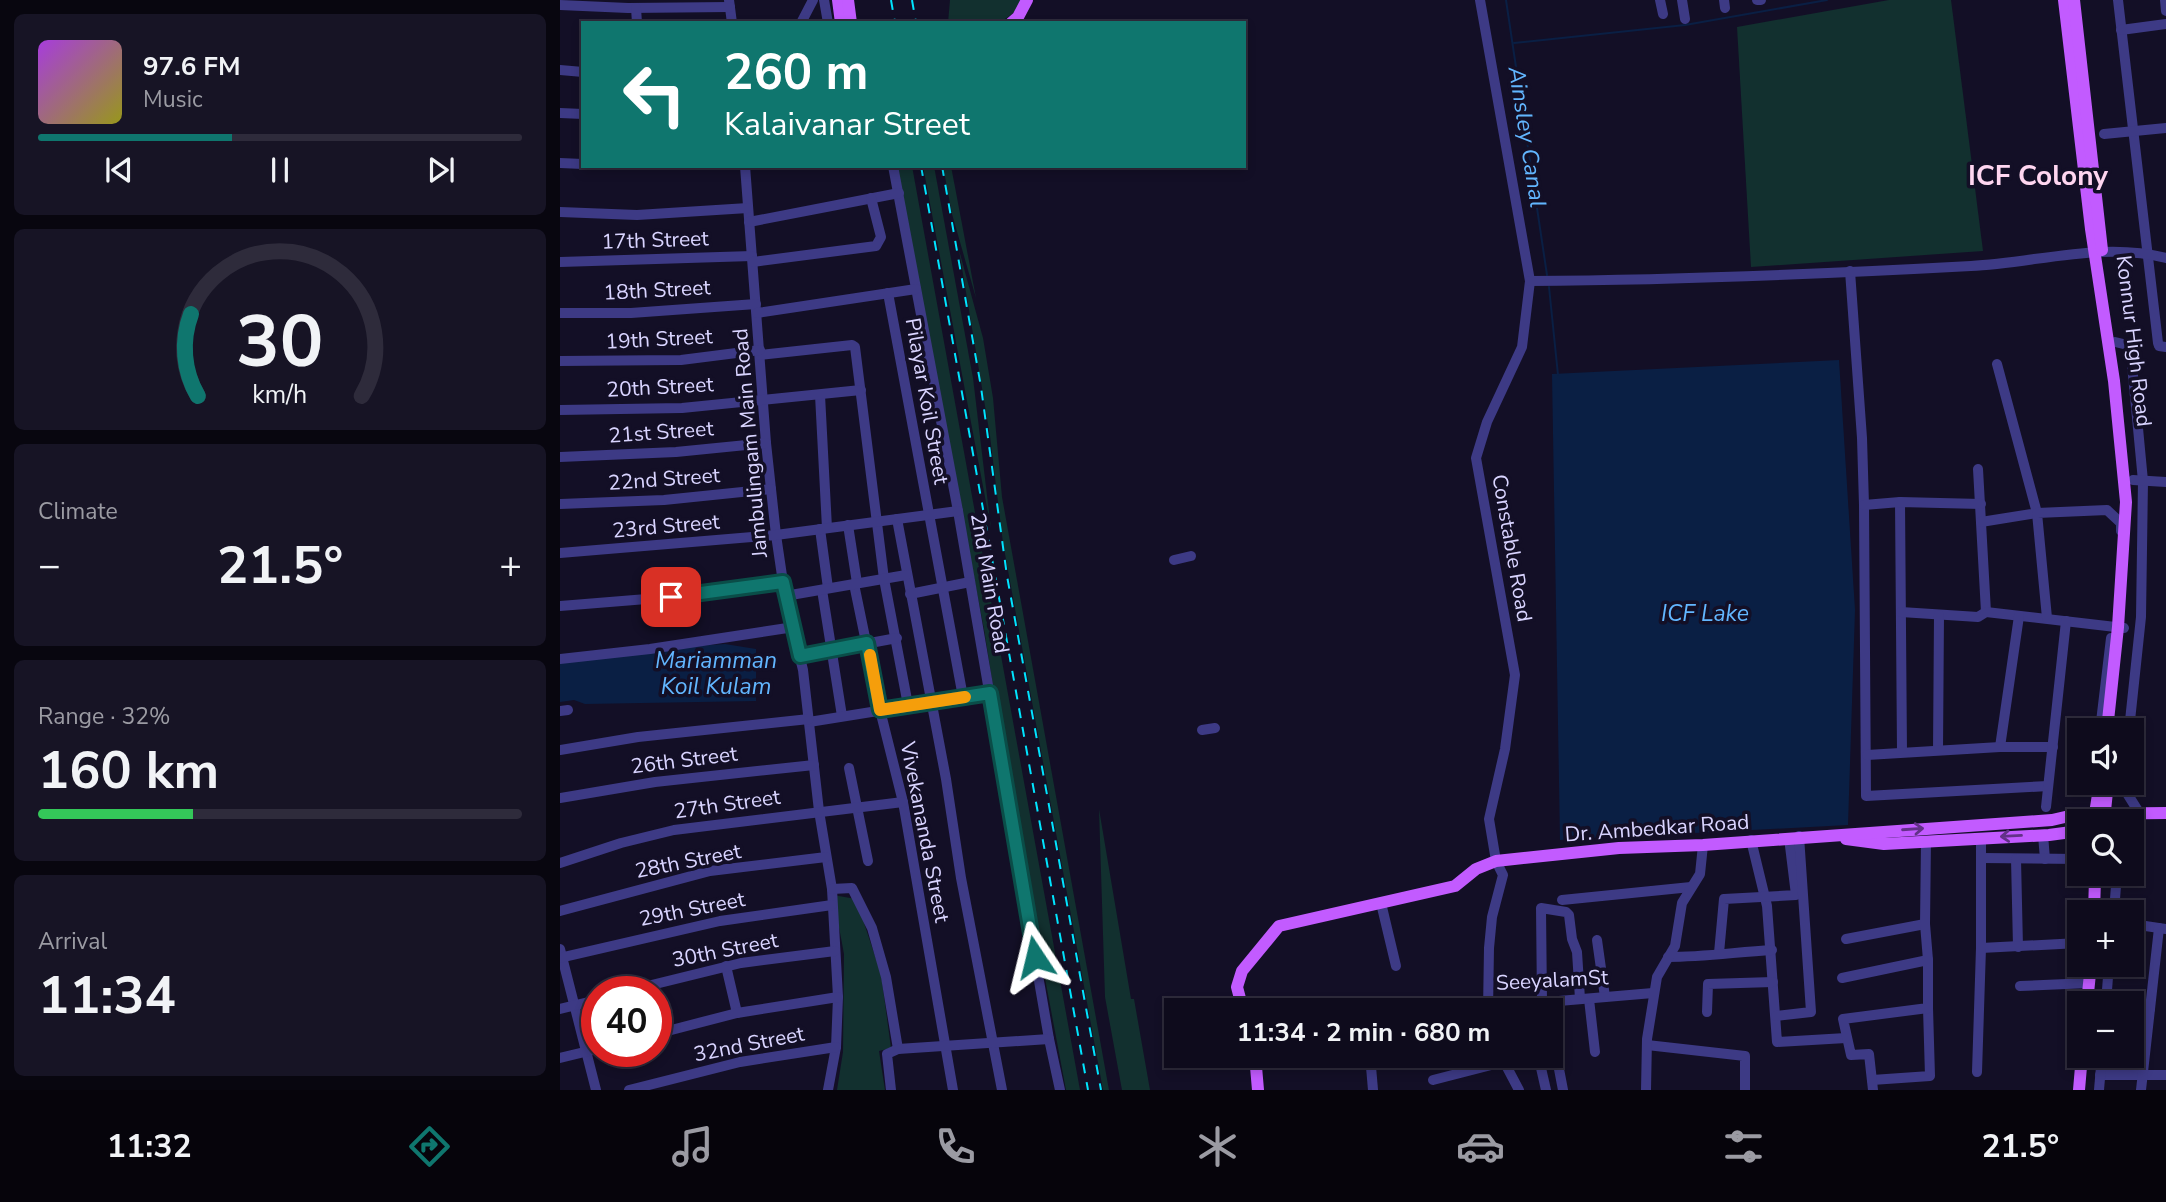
<!DOCTYPE html>
<meta charset="utf-8">
<style>
body{margin:0;font-family:"Nunito Sans",sans-serif;background:#171425;color:#f1f3f6;height:100vh;display:flex;flex-direction:column;font-size:26px;white-space:nowrap}
*{box-sizing:border-box;margin:0}
p{font-size:23px;color:#9b9ba3}
.icon{flex:none;width:38px;height:38px;fill:none;stroke:currentColor;stroke-width:2;stroke-linecap:round;stroke-linejoin:round}
.map{position:relative;flex:1;overflow:hidden}
.drawer{display:flex;flex-direction:column;gap:14px;padding:14px;background:#08060f;width:560px}
.drawer>*{flex:none}
.hud{position:absolute;left:21px;top:21px;width:665px;height:147px;border-radius:0px;box-shadow:0 4px 10px #0003,0 0 0 2px #2e2b3b;background:#0f766e;color:#fff;overflow:hidden}
.buttons{position:absolute;left:1507px;top:718px;display:grid;gap:14px}
.buttons a{display:grid;place-items:center;width:77px;height:77px;border-radius:0px;background:#0e0b1c;box-shadow:0 4px 10px #0003,0 0 0 2px #2e2b3b;font-size:35px}
.speed{position:absolute;left:21px;top:976px;display:flex;gap:14px;font-size:35px;font-weight:700;text-align:center}
.speed>*{display:grid;place-content:center;width:91px;height:91px;border-radius:50%;background:#0e0b1c;box-shadow:0 4px 10px #0003,0 0 0 2px #2e2b3b;line-height:1}
.speed .limit{border:10px solid #d22;background:#fff;color:#111}
.pin{position:absolute;display:grid;place-items:center;width:60px;height:60px;color:#fff;margin:-30px;border-radius:14px;box-shadow:0 4px 10px #0006}
.me{position:absolute;width:77px;margin:-38px;rotate:350deg;stroke-linejoin:round;filter:drop-shadow(0 0 5px #0008)}
.turn{display:flex;align-items:center;gap:24px;height:147px;padding:0 28px;font-size:32px}
.turn .icon{width:91px;height:91px;stroke-width:2.5}
.turn b{display:block;font-size:49px;line-height:60px}
.big{font-size:52px;font-weight:700;line-height:1.1}
.drawer .tile{flex:1;display:flex;flex-direction:column;justify-content:center;gap:10px;min-width:0;padding:0 24px;border-radius:10px;background:#171425}
.drawer .dial{align-items:center;gap:0}
.dial svg{height:182px;overflow:visible;fill:none;stroke:#2e2b3b;stroke-width:7;stroke-linecap:round;text-anchor:middle}
.dial text{fill:#f1f3f6;stroke:none}
.song{display:flex;align-items:center;gap:21px}
.cover{width:84px;height:84px;border-radius:10px;background:linear-gradient(135deg,hsl(280 70% 55%),hsl(60 70% 35%))}
.played{height:7px;border-radius:4px;background:linear-gradient(90deg,#0f766e 40%,#2e2b3b 40%)}
.keys{display:flex;justify-content:space-around;direction:ltr}
.heat{display:flex;justify-content:space-between;align-items:center;font-size:38px;direction:ltr}
.charge{height:10px;border-radius:5px;background:linear-gradient(90deg,#34c759 32%,#2e2b3b 0)}
.trip{position:absolute;left:604px;top:998px;width:399px;height:70px;border-radius:0px;background:#0e0b1c;box-shadow:0 4px 10px #0003,0 0 0 2px #2e2b3b;font-weight:700;line-height:70px;text-align:center}
.tab-bar{display:flex;height:112px;justify-content:space-around;align-items:center;background:#06040b;color:#9b9ba3}
.tab-bar .icon{width:49px;height:49px}
.tab-bar .on{color:#0f766e}
.tab-bar b{font-size:32px;color:#f1f3f6}
main{display:flex;flex:1;min-height:0}
.map>svg:first-child{display:block}
</style>
<main>
<section class="drawer">
<div class="tile">
<div class="song"><i class="cover"></i><div><b>97.6 FM</b><p>Music</p></div></div>
<div class="played"></div>
<div class="keys"><svg class="icon" aria-label="previous" viewBox="0 0 24 24"><path d="M18 5L8 12l10 7zM5 5v14"/></svg><svg class="icon" aria-label="pause" viewBox="0 0 24 24"><path d="M8 5v14M16 5v14"/></svg><svg class="icon" aria-label="next" viewBox="0 0 24 24"><path d="M6 5l10 7-10 7zM19 5v14"/></svg></div>
</div>
<div class="tile dial"><svg viewBox="0 0 100 80">
<path d="M14 69A42 42 0 1 1 86 69"/>
<path d="M14 69A42 42 0 0 1 11 33" stroke="#0f766e"/>
<text x="50" y="56" font-size="32" font-weight="700">30</text>
<text x="50" y="72" font-size="11">km/h</text>
</svg></div>
<div class="tile"><p>Climate</p>
<div class="heat"><a>−</a><b class="big">21.5°</b><a>+</a></div>
</div>
<div class="tile"><p>Range · 32%</p><b class="big">160 km</b><div class="charge"></div></div>
<div class="tile"><p>Arrival</p><b class="big">11:34</b></div>
</section>
<div class="map">
<svg width="1606" height="1090" viewBox="0 0 1606 1090">
<rect width="100%" height="100%" fill="#130f26"/>
<g fill="#12302f">
<path d="M390,0H462C446,32 420,23 388,23Z"/>
<path d="M1329,0H1391L1423,251L1191,267L1177,27Z"/>
<path d="M335,166H352L520,1090H506L447,776L424,629Z"/>
<path d="M363,166H374L413,378L431,529Z"/>
<path d="M383,166H391L416,298L392,214Z"/>
<path d="M399,250L423,338L433,398L442,497L549,1090H543L443,543L430,436Z"/>
<path d="M539,809L571,999H574L590,1090H562L545,997Z"/>
<path d="M273,895L296,899L321,974L331,1048L319,1051L325,1090H277L283,1052L284,954Z"/>
</g>
<g fill="#0a1f44">
<path d="M1279,360L1295,610L1288,825L1000,840L992,374Z"/>
<path d="M165,644L196,649V701L25,704L14,700L0,702V663L90,649Z"/>
</g>
<g fill="none" stroke-linecap="round" stroke-linejoin="round">
<g stroke="#0a1f44" stroke-width="2">
<path d="M946,0L987,275"/>
<path d="M954,43L1125,25L1267,0"/>
<path d="M989,287L998,375"/>
</g>
<g stroke="#3d3a85" stroke-width="10">
<path d="M169,0L172,23"/>
<path d="M264,0L268,23"/>
<path d="M920,0L970,281L962,347L927,422L916,458L955,675L945,749L929,819L936,861L943,875L932,917L929,948L928,1010"/>
<path d="M1100,0L1103,14"/>
<path d="M1122,0L1125,19"/>
<path d="M1164,0L1165,8"/>
<path d="M1197,0H1201"/>
<path d="M1558,0L1598,343L1599,346L1606,347"/>
<path d="M1605,0L1606,11"/>
<path d="M0,5L68,8L170,7"/>
<path d="M76,8L77,23"/>
<path d="M241,23L253,0"/>
<path d="M1561,30L1606,24"/>
<path d="M0,70L23,72"/>
<path d="M0,113L23,114"/>
<path d="M1544,134L1606,128"/>
<path d="M0,163L23,164"/>
<path d="M185,166L206,443L216,535L225,596L243,670L259,811L272,889L278,997L276,1047L268,1090"/>
<path d="M333,166L398,511L489,1039L500,1090"/>
<path d="M0,212L77,215L188,208"/>
<path d="M189,222L339,193"/>
<path d="M0,262L192,256"/>
<path d="M193,262L316,246L321,237L311,198"/>
<path d="M1290,271L1302,438L1304,505L1306,796L1488,786"/>
<path d="M970,281C1117,280 1264,274 1411,266C1475,263 1543,241 1606,258"/>
<path d="M328,293L403,697"/>
<path d="M0,313H71L196,304"/>
<path d="M197,313L356,289"/>
<path d="M1555,342L1576,347L1572,365L1583,481L1581,617L1569,730"/>
<path d="M200,355L292,345L295,347L324,579L348,705"/>
<path d="M0,361L121,360L200,350"/>
<path d="M260,395L267,528"/>
<path d="M0,410L122,408L301,390"/>
<path d="M0,457L116,452L206,443"/>
<path d="M1418,469L1426,612"/>
<path d="M1573,480L1606,482"/>
<path d="M1340,502L1342,752"/>
<path d="M0,504L104,500L211,489"/>
<path d="M1304,505L1340,502L1421,504"/>
<path d="M337,519L386,779L401,878L442,1090"/>
<path d="M1421,522L1477,513L1437,364"/>
<path d="M288,525L297,583"/>
<path d="M260,529L268,588"/>
<path d="M0,553L216,535L398,511"/>
<path d="M614,560L631,556"/>
<path d="M294,584L320,710L343,802L393,1090"/>
<path d="M262,590L282,716"/>
<path d="M350,594L410,582"/>
<path d="M225,596L346,575"/>
<path d="M0,606L136,595L223,582"/>
<path d="M1341,612L1418,617L1426,612L1564,628"/>
<path d="M1487,618L1477,513L1547,510L1561,523V531"/>
<path d="M240,656L337,638"/>
<path d="M0,659L90,649L234,627"/>
<path d="M0,711L8,710"/>
<path d="M249,722L430,693"/>
<path d="M642,730L655,728"/>
<path d="M1540,730L1551,638"/>
<path d="M1440,747L1459,616"/>
<path d="M0,750L78,737L249,719"/>
<path d="M1378,750L1379,615"/>
<path d="M1307,755L1440,747H1493"/>
<path d="M289,768L308,861"/>
<path d="M1564,782L1565,790L1580,814"/>
<path d="M0,798L95,782L254,765"/>
<path d="M1486,807L1506,621"/>
<path d="M1483,835L1485,859"/>
<path d="M1191,840L1207,906L1217,1042L1286,1038"/>
<path d="M1421,858L1519,859"/>
<path d="M1456,859L1458,947"/>
<path d="M0,863L61,843L114,830L343,802"/>
<path d="M272,889L292,888L312,928L326,977L338,1049"/>
<path d="M1002,900L1131,887"/>
<path d="M821,903L836,966"/>
<path d="M0,911L150,871L266,857"/>
<path d="M1554,912L1557,873"/>
<path d="M1572,924L1606,929"/>
<path d="M1286,939L1365,924"/>
<path d="M1037,940L1045,997"/>
<path d="M1421,948L1519,943"/>
<path d="M0,949L36,1090"/>
<path d="M1159,953L1164,899L1236,895L1229,838"/>
<path d="M1108,957C1143,957 1177,952 1212,950"/>
<path d="M0,958L160,921L272,905"/>
<path d="M166,966L177,1013"/>
<path d="M1282,978L1368,960"/>
<path d="M1460,986L1529,983"/>
<path d="M63,992L181,963L275,951"/>
<path d="M1029,999L1035,1052"/>
<path d="M982,1002L981,908L1006,912L1009,915L1012,939L1017,952L1020,999"/>
<path d="M1546,1003L1549,964"/>
<path d="M1572,1008L1590,1009"/>
<path d="M0,1009L37,1000"/>
<path d="M894,1010L901,1005L987,1002L1093,993"/>
<path d="M1147,1012L1148,984L1213,982"/>
<path d="M1216,1016L1251,1012L1239,836"/>
<path d="M990,1022L1003,1090"/>
<path d="M96,1034L177,1013L278,997"/>
<path d="M1087,1045L1185,1056V1090"/>
<path d="M810,1055L813,1090"/>
<path d="M941,1056L959,1090"/>
<path d="M0,1058L37,1049"/>
<path d="M719,1064L752,1055"/>
<path d="M981,1068L986,1090"/>
<path d="M1417,1072L1421,948V838"/>
<path d="M1540,1075H1606"/>
<path d="M873,1080L943,1062"/>
<path d="M1312,1080L1370,1076L1368,1008"/>
<path d="M69,1090L180,1062L276,1047"/>
<path d="M331,1090L327,1054L338,1049L489,1039"/>
<path d="M1086,1090L1087,1039L1097,977L1115,946L1122,903L1140,874L1143,845"/>
<path d="M1313,1090L1309,1054L1291,1055L1283,1019L1368,1008V960L1365,924L1366,841"/>
<path d="M1539,1090L1542,1055"/>
<path d="M1581,1090L1599,928"/>
</g>
<g stroke="#c25bff" stroke-width="12">
<path d="M278,0L281,23"/>
<path d="M288,0L291,23"/>
<path d="M1504,0L1531,229L1554,381L1566,502L1558,627L1547,730"/>
<path d="M1514,0L1542,250"/>
<path d="M451,23L458,17L467,0"/>
<path d="M1534,820L1540,782"/>
<path d="M1544,820L1548,782"/>
<path d="M1286,839L1324,844L1489,835L1519,831"/>
<path d="M1534,912L1535,879L1538,873"/>
<path d="M1527,1003L1531,964"/>
<path d="M683,1010L677,987L682,971L719,926L895,886L916,869L936,861L1059,848L1143,845L1492,820L1518,814L1606,813"/>
<path d="M695,1055L698,1090"/>
<path d="M1519,1090L1522,1055"/>
</g>
<g stroke="#00e5ff" stroke-width="2" stroke-dasharray="10 9" stroke-linecap="butt">
<path d="M331,0L335,23"/>
<path d="M352,0L356,23"/>
<path d="M361,166L528,1090"/>
<path d="M382,166L421,387L447,576L541,1090"/>
</g>
</g>
<defs><path id="oneway-shaft" d="M-6 0H5M1.5-3L5.5 0L1.5 3" fill="none" stroke-width="1.6" stroke-linecap="round" stroke-linejoin="round" transform="scale(1.75)"/></defs>
<g stroke="#623188">
<use href="#oneway-shaft" transform="translate(1353 829) rotate(-4)"/>
<use href="#oneway-shaft" transform="translate(1451 836) rotate(177)"/>
</g>
<g fill="none" stroke-linecap="round" stroke-linejoin="round">
<g stroke="#0a4d48" stroke-width="18">
<path id="route" d="M111,597L223,582L240,656L307,643L320,710L430,693L475,957"/>
</g>
<use href="#route" stroke="#0f766e" stroke-width="12"/>
<path stroke="#f59e0b" stroke-width="12" d="M310,655L320,710L405,697"/>
</g>
<g text-anchor="middle" dominant-baseline="central" stroke-width="7" stroke-linejoin="round" paint-order="stroke">
<g font-size="21" fill="#d9d4ff" stroke="#130f26">
<text transform="translate(95 240) rotate(-2)">17th Street</text>
<text transform="translate(97 290) rotate(-3)">18th Street</text>
<text transform="translate(99 339) rotate(-3)">19th Street</text>
<text transform="translate(1574 341) rotate(83)">Konnur High Road</text>
<text transform="translate(100 387) rotate(-3)">20th Street</text>
<text transform="translate(367 401) rotate(80)">Pilayar Koil Street</text>
<text transform="translate(101 432) rotate(-4)">21st Street</text>
<text transform="translate(190 443) rotate(-95)">Jambulingam Main Road</text>
<text transform="translate(104 479) rotate(-4)">22nd Street</text>
<text transform="translate(106 526) rotate(-5)">23rd Street</text>
<text transform="translate(952 548) rotate(80)">Constable Road</text>
<text transform="translate(430 583) rotate(80)">2nd Main Road</text>
<text transform="translate(124 760) rotate(-7)">26th Street</text>
<text transform="translate(167 804) rotate(-8)">27th Street</text>
<text transform="translate(1097 828) rotate(-4)">Dr. Ambedkar Road</text>
<text transform="translate(365 832) rotate(79)">Vivekananda Street</text>
<text transform="translate(128 861) rotate(-11)">28th Street</text>
<text transform="translate(132 909) rotate(-11)">29th Street</text>
<text transform="translate(165 950) rotate(-11)">30th Street</text>
<text transform="translate(992 980) rotate(-3)">SeeyalamSt</text>
<text transform="translate(189 1044) rotate(-11)">32nd Street</text>
</g>
<g font-size="23" font-style="italic" fill="#62b6ff" stroke="#130f26">
<text transform="translate(967 137) rotate(81)">Ainsley Canal</text>
<text x="1145" y="613">ICF Lake</text>
<text x="156" y="660">Mariamman<tspan x="156" dy="26">Koil Kulam</tspan></text>
</g>
<g font-size="28" font-weight="bold" fill="#ffd6f0" stroke="#130f26">
<text x="1478" y="176">ICF Colony</text>
</g>
</g>
</svg>
<div class="buttons">
<a><svg class="icon" aria-label="sound" viewBox="0 0 24 24"><path d="M4 9h4l5-4v14l-5-4H4zM17 9q2 3 0 6"/></svg></a>
<a><svg class="icon" aria-label="search" viewBox="0 0 24 24"><circle cx="10" cy="10" r="6"/><path d="M15 15l6 6"/></svg></a>
<a>+</a>
<a>−</a>
</div>
<div class="speed"><div class="limit">40</div></div>
<div class="pin" style="left:111px;top:597px;background:#d93025"><svg class="icon" aria-label="arrive" viewBox="0 0 24 24"><path d="M6 21V4h12l-3 4 3 4H6"/></svg></div>
<svg class="me" style="left:475px;top:957px" viewBox="-20 -20 40 40"><path d="M0-17L14 15 0 8-14 15z" fill="#0f766e" stroke="#fff" stroke-width="4"/></svg>
<div class="trip">11:34 · 2 min · 680 m</div>
<div class="hud">
<div class="turn"><svg class="icon" aria-label="left" viewBox="0 0 24 24"><path d="M17 20v-9H6M10 6l-5 5 5 5"/></svg><div><b>260 m</b>Kalaivanar Street</div></div>
</div>
</div>
</main>
<nav class="tab-bar">
<b>11:32</b>
<svg class="icon on" aria-label="directions" viewBox="0 0 24 24"><path d="M12 3l9 9-9 9-9-9zM9 14v-3h6M13 9l2 2-2 2"/></svg>
<svg class="icon" aria-label="music" viewBox="0 0 24 24"><path d="M9 18V5l10-2v13"/><circle cx="6" cy="18" r="3"/><circle cx="16" cy="16" r="3"/></svg>
<svg class="icon" aria-label="phone" viewBox="0 0 24 24"><path d="M5 4h4l2 5-3 2q2 4 5 5l2-3 5 2v4C11 20 4 13 5 4z"/></svg>
<svg class="icon" aria-label="climate" viewBox="0 0 24 24"><path d="M12 3v18M4 7l16 10M4 17L20 7"/></svg>
<svg class="icon" aria-label="car" viewBox="0 0 24 24"><path d="M5 17H2v-5l4-1 3-4h7l3 4 3 1v5h-3M9 17h6M6 11h13"/><circle cx="7" cy="17" r="2"/><circle cx="17" cy="17" r="2"/></svg>
<svg class="icon" aria-label="filters" viewBox="0 0 24 24"><path d="M4 7h16M4 17h16"/><circle cx="9" cy="7" r="2"/><circle cx="15" cy="17" r="2"/></svg>
<b>21.5°</b>
</nav>
